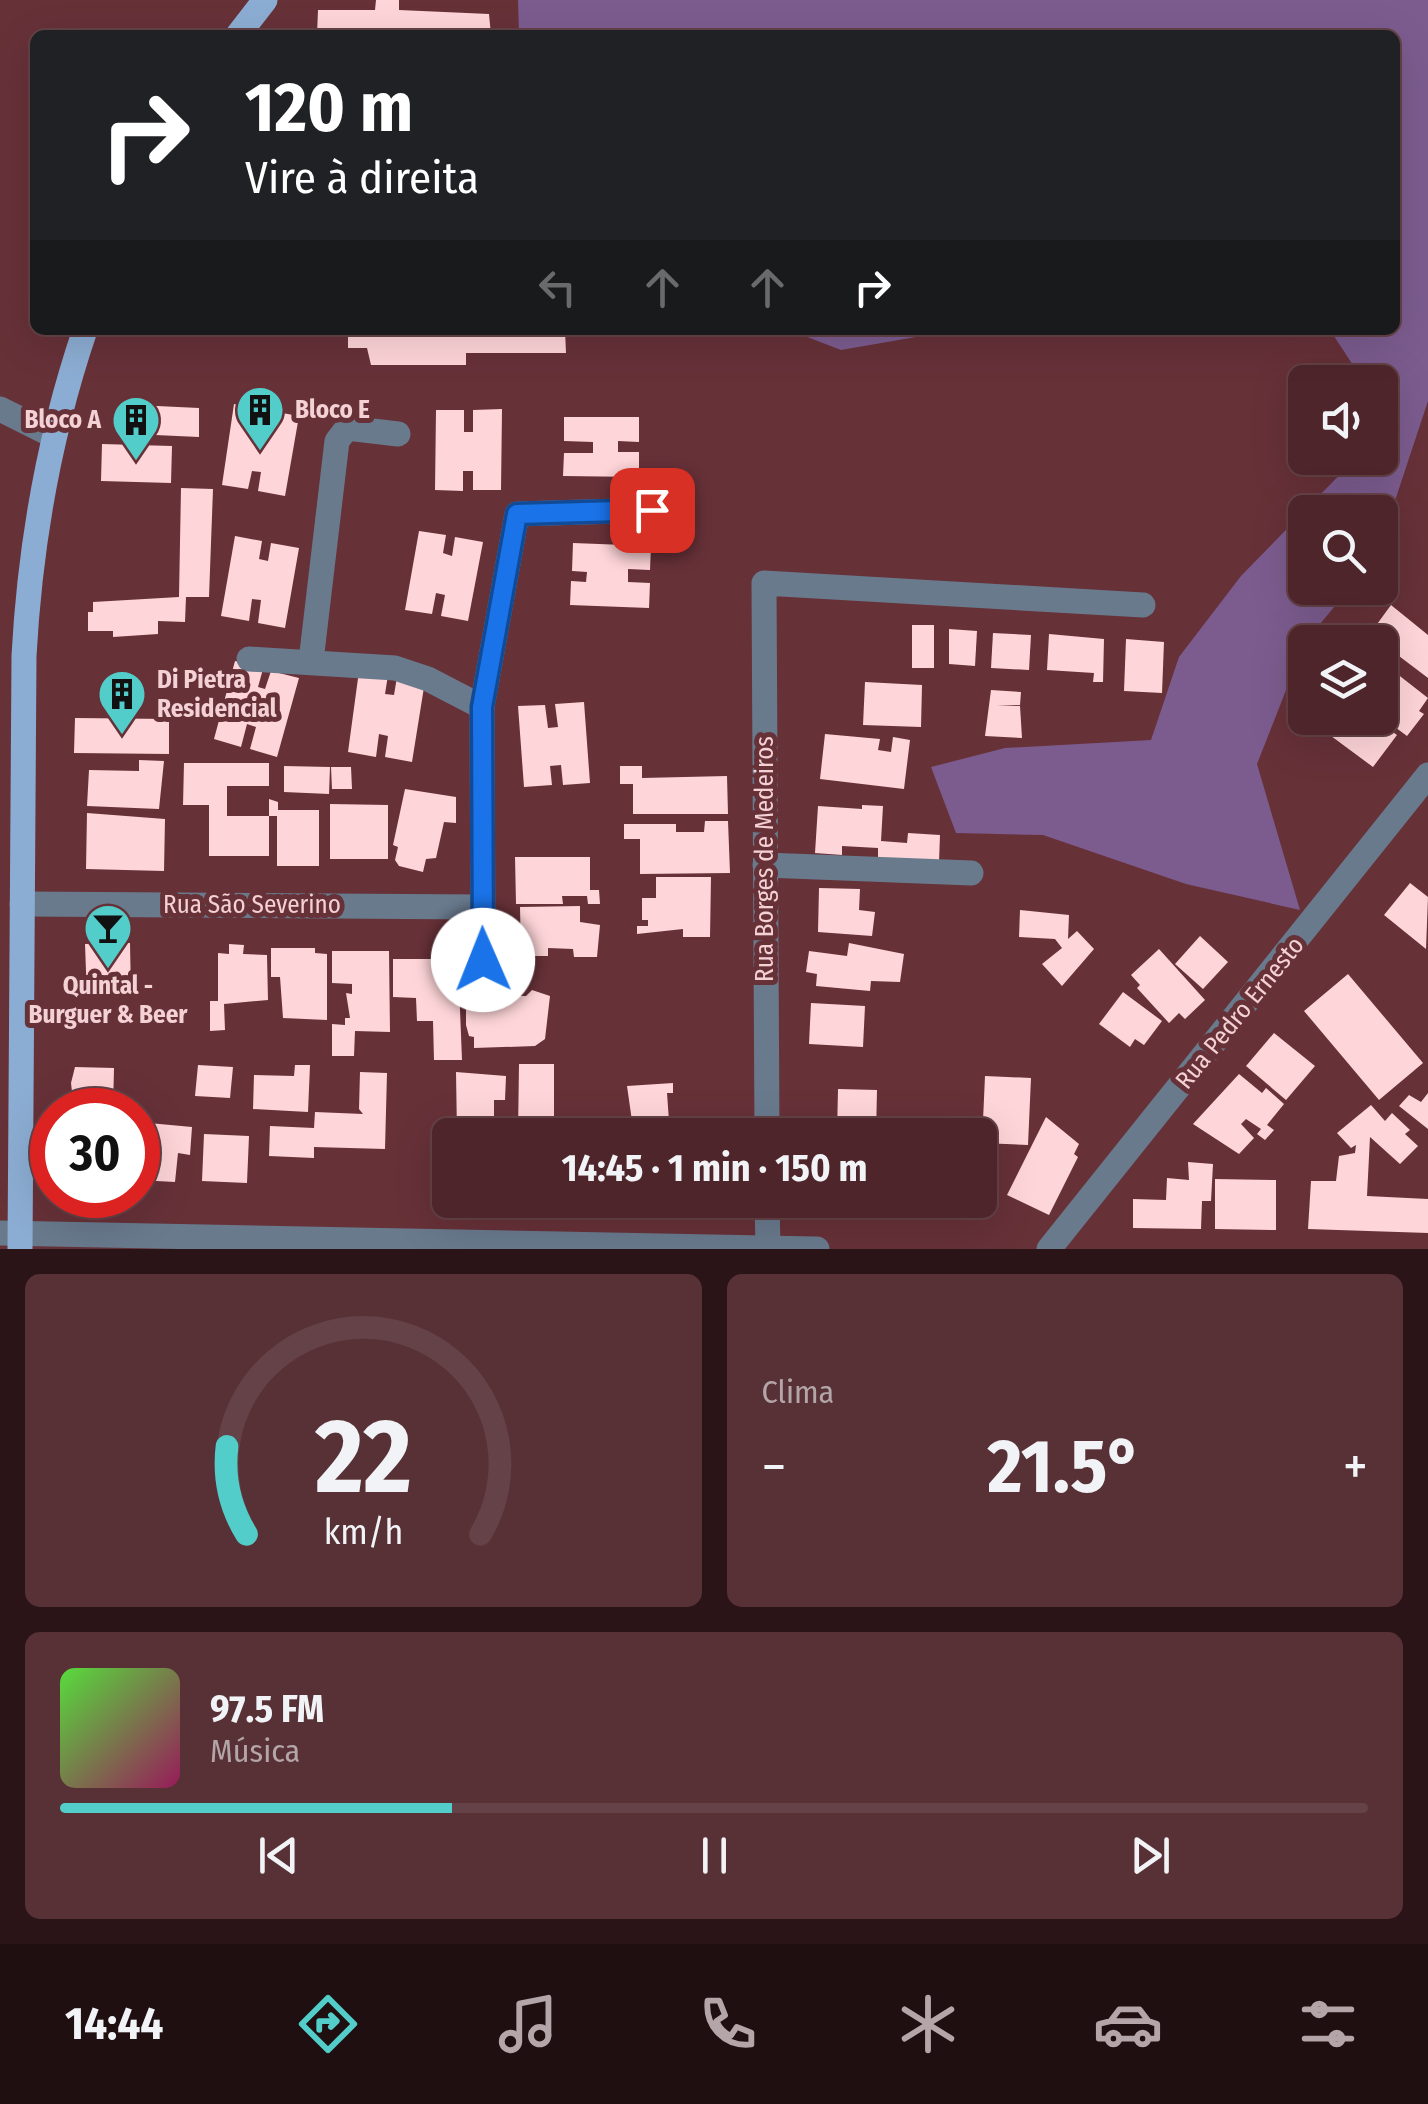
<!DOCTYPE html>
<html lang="pt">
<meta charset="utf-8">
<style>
body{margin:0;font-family:"Fira Sans Condensed",sans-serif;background:#573136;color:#f1f3f6;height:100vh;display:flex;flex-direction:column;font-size:38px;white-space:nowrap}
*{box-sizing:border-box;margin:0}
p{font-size:32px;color:#b3a5a8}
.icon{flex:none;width:55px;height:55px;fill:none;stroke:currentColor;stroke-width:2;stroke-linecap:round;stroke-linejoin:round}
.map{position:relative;height:1249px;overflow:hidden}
.drawer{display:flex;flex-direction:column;gap:25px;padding:25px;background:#2a1417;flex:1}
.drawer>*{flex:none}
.banner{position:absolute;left:30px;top:30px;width:1370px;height:305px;border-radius:15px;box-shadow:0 10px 40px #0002,0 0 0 2px #644247;background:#202124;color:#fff;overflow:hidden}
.buttons{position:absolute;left:1288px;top:365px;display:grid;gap:20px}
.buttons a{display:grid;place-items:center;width:110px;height:110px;border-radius:15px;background:#4d252a;box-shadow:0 10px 40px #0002,0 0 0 2px #644247;font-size:50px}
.speed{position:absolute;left:30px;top:1088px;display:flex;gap:20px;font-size:50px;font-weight:700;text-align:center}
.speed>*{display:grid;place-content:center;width:130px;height:130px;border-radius:50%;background:#4d252a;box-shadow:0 10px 40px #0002,0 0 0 2px #644247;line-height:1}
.speed .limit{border:15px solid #d22;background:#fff;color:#111}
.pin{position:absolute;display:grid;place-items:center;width:85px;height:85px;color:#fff;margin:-42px;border-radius:20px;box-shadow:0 5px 15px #0006}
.me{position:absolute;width:110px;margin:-55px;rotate:359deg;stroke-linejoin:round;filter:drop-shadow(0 0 8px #0008)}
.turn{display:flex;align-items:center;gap:35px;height:210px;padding:0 50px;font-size:45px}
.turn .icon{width:130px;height:130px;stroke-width:2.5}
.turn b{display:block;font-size:70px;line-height:85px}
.lanes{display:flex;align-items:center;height:95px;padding:0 50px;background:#0003;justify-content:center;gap:50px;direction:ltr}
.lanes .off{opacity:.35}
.big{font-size:75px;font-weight:700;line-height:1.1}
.drawer .tile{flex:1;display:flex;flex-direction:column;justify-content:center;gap:15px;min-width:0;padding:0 35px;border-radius:15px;background:#573136}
.drawer .dial{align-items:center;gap:0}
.dial svg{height:260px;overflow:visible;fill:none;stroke:#644247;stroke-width:7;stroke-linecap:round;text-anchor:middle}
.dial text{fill:#f1f3f6;stroke:none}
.song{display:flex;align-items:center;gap:30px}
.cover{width:120px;height:120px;border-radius:15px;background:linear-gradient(135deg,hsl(110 70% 55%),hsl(330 70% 35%))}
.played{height:10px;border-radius:5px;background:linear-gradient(90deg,#53cdca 30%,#644247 30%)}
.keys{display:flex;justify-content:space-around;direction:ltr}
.heat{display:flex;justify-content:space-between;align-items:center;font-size:55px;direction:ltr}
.drawer .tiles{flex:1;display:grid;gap:25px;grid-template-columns:1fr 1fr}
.tile:last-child{grid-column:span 2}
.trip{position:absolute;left:432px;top:1118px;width:565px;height:100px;border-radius:15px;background:#4d252a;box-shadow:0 10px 40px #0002,0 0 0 2px #644247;font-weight:700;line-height:100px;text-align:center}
.dock{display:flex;height:160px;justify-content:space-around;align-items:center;background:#1f0f11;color:#b3a5a8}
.dock .icon{width:70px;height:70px}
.dock .selected{color:#53cdca}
.dock b{font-size:45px;color:#f1f3f6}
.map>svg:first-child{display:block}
</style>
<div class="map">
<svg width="1428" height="1249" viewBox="0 0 1428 1249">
<rect width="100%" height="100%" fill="#673138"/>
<g fill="#7c5c8f">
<path d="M518,0H1428V401L1380,546V512H1305V588H1350L1305,642L1257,764L1300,910L1186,884L1043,835L956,833L931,767L1005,748L1151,740L1179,657L1241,576L1356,458H1380V382H1364L1330,330H1395V35H519Z"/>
<path d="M789,330H956L841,350Z"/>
</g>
<g fill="#fed5d8">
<path d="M376,0H399V10L489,14L491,35H317L318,10H375Z"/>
<path d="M348,330H565L566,353H466V365H371L367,348H348Z"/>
<path d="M234,404L262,409L258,432L269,434L271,411L299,416L285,496L258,491L261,472L252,471L248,489L222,485Z"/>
<path d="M136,405L199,408V437L133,434Z"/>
<path d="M502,409L501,490H473V471H463V491L435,490L436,410H464V432H473V410Z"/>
<path d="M564,417H639V442L618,441V452H639V477L563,476L564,453H593V442L564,441Z"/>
<path d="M102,444L172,446L171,483L101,481Z"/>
<path d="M181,488L213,489L209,597H186L185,622L158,621V634L113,637V631H88V612H93V602L179,597Z"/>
<path d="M419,531L446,535L443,553L452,556L455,537L483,542L468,621L441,616L445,595L436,593L432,614L405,610Z"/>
<path d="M235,536L262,541L259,559L268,561L271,543L299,548L285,628L258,623L261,600L252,599L249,621L221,616Z"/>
<path d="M573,543L651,546L650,570L628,569V582L650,583L649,608L570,605L571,581L586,582L587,572L572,571Z"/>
<path d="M1391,605L1428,635V678L1395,653L1387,666L1428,698L1419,711L1424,714L1407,736L1380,716V642H1364Z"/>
<rect x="912" y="625" width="22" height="43"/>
<path d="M949,629L977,631L975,666L949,664Z"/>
<path d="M993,633L1031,635L1029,670L991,668Z"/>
<path d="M1049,634L1104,639L1103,682H1093L1094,673L1047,670Z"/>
<path d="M1126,639L1164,642L1162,693L1124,691Z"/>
<path d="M235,661L263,669L258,687L265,689L271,671L299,678L277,757L250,749L256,727L247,724L241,747L214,739Z"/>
<path d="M359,671L388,675L385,694L394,695L397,677L425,681L412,762L385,757L388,736L379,734L376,757L348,752Z"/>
<path d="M865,682L922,685L921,727L863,725Z"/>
<path d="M1305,688V718H1332L1318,737L1286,713Z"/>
<path d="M991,690L1021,692L1020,705H997L1020,706L1022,738L985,736Z"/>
<path d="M584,702L590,783L563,785L561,765L550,766L552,785L524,787L518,706L545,705L548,728L558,727L555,704Z"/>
<path d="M75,718L169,719V754L74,753Z"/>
<path d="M1338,718H1373L1397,735L1373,767L1327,733Z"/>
<path d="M825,734L880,739L878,750L891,752L893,737L910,740L904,789L820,779Z"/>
<path d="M139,760L164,761L159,809L87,806L89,770L139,771Z"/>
<path d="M184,763H269V786H227V816H269V856H209V805H183Z"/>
<path d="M284,766L330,767L329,794L284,792Z"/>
<path d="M620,766H642V778L727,776L728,814H633V784H620Z"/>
<path d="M331,767H351L352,789H332Z"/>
<path d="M405,789L456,797V823L444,822L436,858L426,859L423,872L399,866L395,860L398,847L393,845Z"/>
<path d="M269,799L278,802V810H319V866H277V816H269Z"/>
<path d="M330,804L388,805V859H330Z"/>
<path d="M862,805L883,806L881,841L907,843L908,833L940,835L939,862L878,858V848L842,846V855L815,853L818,806L862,809Z"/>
<path d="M87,813L165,819L164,871L86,869Z"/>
<path d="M705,821H728L730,873L640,874V839H624V824H676V832H704Z"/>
<path d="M515,857H590V890H599L600,904H588L587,896H562L563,904H516Z"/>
<path d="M656,877H711L710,937H683V929L637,934V926H648V920H642V898H656Z"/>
<path d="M1410,883L1428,897L1426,949L1384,915Z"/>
<path d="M819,888L860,889L859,910L875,912L872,936L818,932Z"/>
<path d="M580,906V922L600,925L597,957H574L573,949L548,948V956H521L520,907Z"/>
<path d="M1020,910L1069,915L1068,939L1077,931L1094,949L1062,986L1042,964L1062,948L1055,939L1019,937Z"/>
<path d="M1200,936L1228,962L1203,989L1175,964Z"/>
<path d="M130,943L131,996L87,998L85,944Z"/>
<path d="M849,943L904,954L900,982L871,981L870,991L816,986L817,974L806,972L809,951L847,956Z"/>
<path d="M229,944L244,945L243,954L267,955L268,1000L224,1004L225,1030L210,1031V1001H218V953L229,954Z"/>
<path d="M271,948H315V953L327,954V1020L283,1018L280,977H271Z"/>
<path d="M1159,949L1205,1000L1185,1019L1179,1013L1169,1023L1137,988L1140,985L1131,975Z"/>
<path d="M332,951H389L390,1032L355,1031L354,1056H332V1024L345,1025V1018H350L346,993L352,994V984L332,983Z"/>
<path d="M393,959H458L462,1060H434L433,1021H417L416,998L393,997Z"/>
<path d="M1348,974L1423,1063L1379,1100L1304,1011Z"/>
<path d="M497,989H512V996H526L532,990L550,996L545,1039L535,1046L474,1048V1037L469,1036L466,1025V993H493Z"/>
<path d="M1123,992L1162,1021L1144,1045L1135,1039L1130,1047L1099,1024Z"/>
<path d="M811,1003L865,1006L863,1047L809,1044Z"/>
<path d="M1274,1033L1315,1066L1286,1100L1246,1066Z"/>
<path d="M519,1064H554V1134H518Z"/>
<path d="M198,1065L233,1067L230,1098L195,1096Z"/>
<path d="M295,1065H310L308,1112L253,1109L254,1075L294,1076Z"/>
<path d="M75,1067L114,1068L113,1110H74L71,1083Z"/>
<path d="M360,1072L387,1073L385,1149L314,1147V1158L269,1156L270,1126L314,1128L315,1112L363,1114L359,1109Z"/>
<path d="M456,1072L506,1076L505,1100H494V1135H457Z"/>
<path d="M1239,1074L1262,1093L1266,1088L1284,1104L1267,1125L1274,1130L1265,1140L1257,1134L1261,1129L1246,1119L1241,1124L1254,1138L1239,1154L1193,1124Z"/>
<path d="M985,1076L1031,1078L1028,1145L982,1143Z"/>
<path d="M673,1083V1093H667L670,1135H634L627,1086Z"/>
<path d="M838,1089L877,1090L876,1135H837Z"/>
<path d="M1428,1093V1129L1399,1106L1409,1095L1421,1102Z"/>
<path d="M1371,1105L1385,1121L1392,1113L1410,1130L1405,1134L1418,1146L1400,1164L1370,1137L1367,1196L1428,1199V1233L1308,1229L1311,1181H1336L1339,1156L1355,1153L1356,1145L1351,1148L1337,1133Z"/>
<path d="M1046,1117L1079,1144L1074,1154L1078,1157L1049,1215L1007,1195Z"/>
<path d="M138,1122L192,1127L190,1155L178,1153L175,1182L138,1180Z"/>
<path d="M697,1123V1135H676V1124Z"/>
<path d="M204,1134L249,1136L247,1183L202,1181Z"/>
<path d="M1188,1162L1213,1164L1211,1201H1202L1201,1229L1133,1228V1199L1166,1200L1167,1178L1189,1180Z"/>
<path d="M1215,1179L1276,1180V1230L1215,1229Z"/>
<path d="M836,1200H874V1218H835Z"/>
</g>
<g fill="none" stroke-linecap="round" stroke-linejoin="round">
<g stroke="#697a8d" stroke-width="25">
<path d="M0,409L54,436"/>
<path d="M249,659L395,668L428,679L482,707L483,959"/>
<path d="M311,661L337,441L347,428L398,434"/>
<path d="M482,707L517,514L651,510"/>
<path d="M765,865L971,873"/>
<path d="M22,904L482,907"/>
<path d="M767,1135L764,583L1143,605"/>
<path d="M767,1200L768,1249"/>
<path d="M0,1233L817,1249"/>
<path d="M1049,1249L1428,775"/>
</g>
<g stroke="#8cadd3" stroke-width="25">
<path d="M238,35L265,0"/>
<path d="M20,1249L24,656C30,544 49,436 85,330"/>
</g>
</g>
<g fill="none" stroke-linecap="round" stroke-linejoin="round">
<g stroke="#114b97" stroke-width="25">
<path id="route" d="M483,960L482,707L517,514L652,510"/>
</g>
<use href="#route" stroke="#1a73e8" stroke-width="18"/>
</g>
<defs>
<g id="building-pin" transform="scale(2.5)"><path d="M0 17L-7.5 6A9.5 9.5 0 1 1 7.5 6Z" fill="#53cdca" stroke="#673138"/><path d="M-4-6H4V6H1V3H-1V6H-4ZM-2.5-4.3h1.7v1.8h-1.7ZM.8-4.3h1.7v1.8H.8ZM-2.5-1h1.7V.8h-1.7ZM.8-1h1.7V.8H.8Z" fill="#111"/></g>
<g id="bar-pin" transform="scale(2.5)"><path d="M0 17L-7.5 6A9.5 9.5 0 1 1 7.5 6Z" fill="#53cdca" stroke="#673138"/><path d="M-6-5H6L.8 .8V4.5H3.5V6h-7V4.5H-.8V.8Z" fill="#111"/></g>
</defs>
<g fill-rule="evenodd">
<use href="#building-pin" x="260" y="410"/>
<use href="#building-pin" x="136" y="420"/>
<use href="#building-pin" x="122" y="694"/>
<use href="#bar-pin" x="108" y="928"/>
</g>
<g text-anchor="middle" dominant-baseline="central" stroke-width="10" stroke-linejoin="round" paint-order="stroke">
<g font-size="25" font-weight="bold" fill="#f4d1d4" stroke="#673138" text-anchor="start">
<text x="295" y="410">Bloco E</text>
<text x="101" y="420" text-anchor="end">Bloco A</text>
<text x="157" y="680">Di Pietra<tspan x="157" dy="29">Residencial</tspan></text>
<text x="108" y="986" text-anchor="middle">Quintal -<tspan x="108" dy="29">Burguer &amp; Beer</tspan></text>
</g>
<g font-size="25" fill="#f4d1d4" stroke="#673138">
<text transform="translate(765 859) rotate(-90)">Rua Borges de Medeiros</text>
<text x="252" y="905">Rua São Severino</text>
<text transform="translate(1240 1013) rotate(-51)">Rua Pedro Ernesto</text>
</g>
</g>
</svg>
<div class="buttons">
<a><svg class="icon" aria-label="sound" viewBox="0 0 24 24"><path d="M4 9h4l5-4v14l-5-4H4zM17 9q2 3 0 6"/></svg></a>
<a><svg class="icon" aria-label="search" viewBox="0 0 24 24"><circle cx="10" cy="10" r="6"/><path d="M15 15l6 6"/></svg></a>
<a><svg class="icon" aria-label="layers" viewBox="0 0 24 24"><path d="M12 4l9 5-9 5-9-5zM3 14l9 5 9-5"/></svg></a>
</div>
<div class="speed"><div class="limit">30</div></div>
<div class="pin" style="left:652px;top:510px;background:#d93025"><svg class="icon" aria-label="arrive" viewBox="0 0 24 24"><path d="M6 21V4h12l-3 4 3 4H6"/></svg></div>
<svg class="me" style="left:483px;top:960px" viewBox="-20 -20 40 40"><circle r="19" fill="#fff"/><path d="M0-13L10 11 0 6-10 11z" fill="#1a73e8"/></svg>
<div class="trip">14:45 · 1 min · 150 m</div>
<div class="banner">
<div class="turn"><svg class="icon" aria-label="right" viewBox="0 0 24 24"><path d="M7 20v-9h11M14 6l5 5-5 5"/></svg><div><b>120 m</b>Vire à direita</div></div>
<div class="lanes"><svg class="icon off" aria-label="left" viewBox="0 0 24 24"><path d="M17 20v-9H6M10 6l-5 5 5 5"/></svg><svg class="icon off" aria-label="ahead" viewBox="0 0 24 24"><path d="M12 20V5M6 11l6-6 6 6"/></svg><svg class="icon off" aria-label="ahead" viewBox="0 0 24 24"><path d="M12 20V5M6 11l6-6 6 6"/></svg><svg class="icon" aria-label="right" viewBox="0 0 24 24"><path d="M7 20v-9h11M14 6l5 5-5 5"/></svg></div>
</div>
</div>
<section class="drawer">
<div class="tiles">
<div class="tile dial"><svg viewBox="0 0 100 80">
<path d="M14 69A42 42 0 1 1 86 69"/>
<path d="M14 69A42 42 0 0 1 8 42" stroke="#53cdca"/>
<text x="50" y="56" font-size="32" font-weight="700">22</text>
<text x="50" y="72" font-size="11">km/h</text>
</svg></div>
<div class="tile"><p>Clima</p>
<div class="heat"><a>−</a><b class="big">21.5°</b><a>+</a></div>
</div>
<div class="tile">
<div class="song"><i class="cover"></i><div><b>97.5 FM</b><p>Música</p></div></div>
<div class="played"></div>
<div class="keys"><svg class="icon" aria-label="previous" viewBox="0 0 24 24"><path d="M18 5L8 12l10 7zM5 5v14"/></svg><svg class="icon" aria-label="pause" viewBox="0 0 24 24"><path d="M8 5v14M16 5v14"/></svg><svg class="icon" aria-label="next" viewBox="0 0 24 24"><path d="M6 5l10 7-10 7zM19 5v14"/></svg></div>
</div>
</div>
</section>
<nav class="dock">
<b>14:44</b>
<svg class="icon selected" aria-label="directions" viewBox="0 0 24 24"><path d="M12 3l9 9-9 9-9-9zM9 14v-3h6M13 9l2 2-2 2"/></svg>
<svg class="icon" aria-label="music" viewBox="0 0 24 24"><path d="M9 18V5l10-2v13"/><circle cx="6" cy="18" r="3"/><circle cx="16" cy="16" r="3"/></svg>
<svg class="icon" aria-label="phone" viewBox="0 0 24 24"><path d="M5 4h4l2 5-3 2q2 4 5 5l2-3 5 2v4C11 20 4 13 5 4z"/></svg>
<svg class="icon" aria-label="climate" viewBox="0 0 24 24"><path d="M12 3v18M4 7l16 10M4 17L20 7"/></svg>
<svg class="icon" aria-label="car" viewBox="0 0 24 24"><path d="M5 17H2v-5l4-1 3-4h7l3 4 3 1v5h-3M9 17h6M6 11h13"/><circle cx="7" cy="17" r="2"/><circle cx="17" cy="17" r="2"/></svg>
<svg class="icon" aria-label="filters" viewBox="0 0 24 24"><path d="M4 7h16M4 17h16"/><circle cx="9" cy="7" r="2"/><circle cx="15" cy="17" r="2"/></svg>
</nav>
